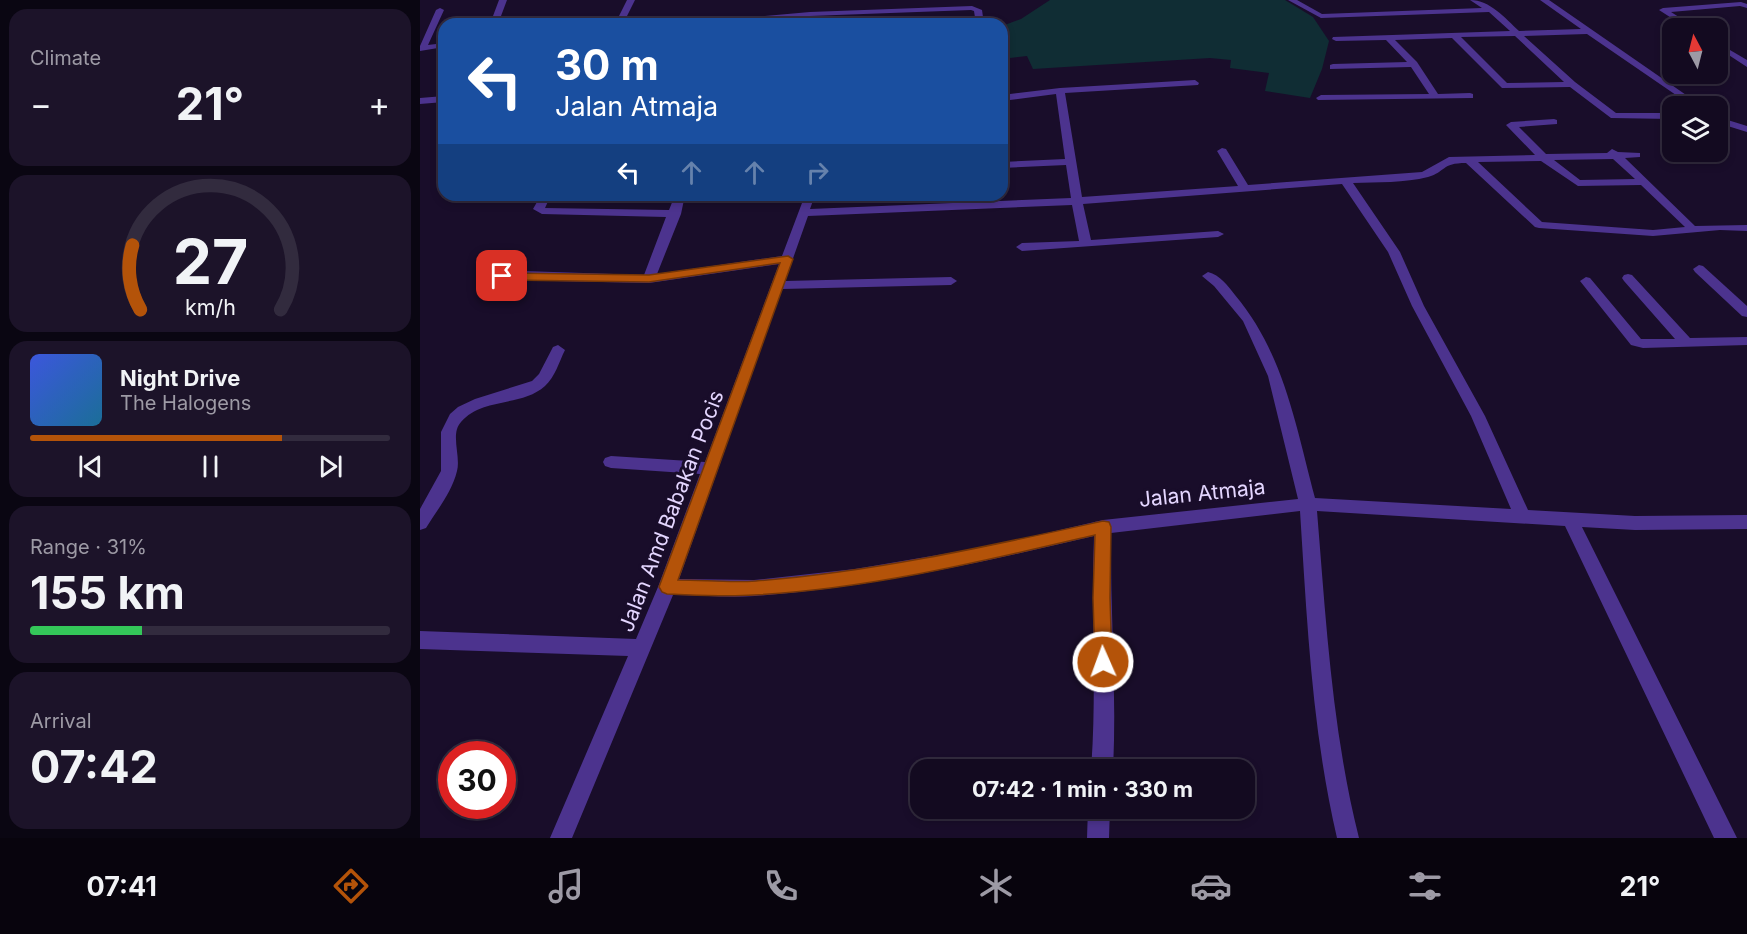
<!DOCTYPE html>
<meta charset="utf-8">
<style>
body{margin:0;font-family:Inter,sans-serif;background:#1c1329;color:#f1f3f6;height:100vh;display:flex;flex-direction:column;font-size:22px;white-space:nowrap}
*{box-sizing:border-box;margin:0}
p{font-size:20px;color:#9d9aa5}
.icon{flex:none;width:33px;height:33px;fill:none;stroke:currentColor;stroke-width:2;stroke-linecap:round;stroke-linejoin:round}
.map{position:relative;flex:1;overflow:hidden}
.sheet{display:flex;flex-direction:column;gap:9px;padding:9px;background:#0a0612;width:420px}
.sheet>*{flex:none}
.hud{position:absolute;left:18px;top:18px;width:570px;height:183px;border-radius:18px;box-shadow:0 3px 9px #0003,0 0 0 2px #322b3e;background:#1a4fa0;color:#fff;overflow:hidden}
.needle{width:39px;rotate:353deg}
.fabs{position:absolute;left:1242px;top:18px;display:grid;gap:12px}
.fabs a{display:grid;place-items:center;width:66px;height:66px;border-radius:12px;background:#130a20;box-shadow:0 3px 9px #0003,0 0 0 2px #322b3e;font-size:30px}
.speed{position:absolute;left:18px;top:741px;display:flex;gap:12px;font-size:30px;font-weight:700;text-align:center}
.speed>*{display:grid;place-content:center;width:78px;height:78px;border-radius:50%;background:#130a20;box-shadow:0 3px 9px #0003,0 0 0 2px #322b3e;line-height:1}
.speed .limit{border:9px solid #d22;background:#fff;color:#111}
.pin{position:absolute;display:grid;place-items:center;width:51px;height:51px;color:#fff;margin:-26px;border-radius:12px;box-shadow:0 3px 9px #0006}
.me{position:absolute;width:66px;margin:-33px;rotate:358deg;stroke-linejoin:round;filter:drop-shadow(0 0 4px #0008)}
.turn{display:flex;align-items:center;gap:21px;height:126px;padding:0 18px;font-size:27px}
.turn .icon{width:78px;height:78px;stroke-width:2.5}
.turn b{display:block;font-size:42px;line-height:51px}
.lanes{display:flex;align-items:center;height:57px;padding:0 18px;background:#0003;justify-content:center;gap:30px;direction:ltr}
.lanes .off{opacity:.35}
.big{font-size:45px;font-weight:700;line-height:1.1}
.sheet .widget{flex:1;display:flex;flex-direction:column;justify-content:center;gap:9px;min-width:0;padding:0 21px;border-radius:18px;background:#1c1329}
.sheet .dial{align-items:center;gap:0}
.dial svg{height:156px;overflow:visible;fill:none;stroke:#322b3e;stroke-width:7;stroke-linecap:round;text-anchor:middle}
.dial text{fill:#f1f3f6;stroke:none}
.song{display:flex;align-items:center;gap:18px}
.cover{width:72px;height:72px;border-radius:9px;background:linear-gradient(135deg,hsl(230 70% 55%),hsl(200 70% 35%))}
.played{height:6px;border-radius:3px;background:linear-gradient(90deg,#b45309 70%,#322b3e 70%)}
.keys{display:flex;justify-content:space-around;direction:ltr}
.heat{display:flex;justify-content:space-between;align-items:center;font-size:33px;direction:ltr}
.charge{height:9px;border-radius:4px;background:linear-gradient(90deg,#34c759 31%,#322b3e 0)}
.trip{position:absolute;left:490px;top:759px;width:345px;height:60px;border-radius:18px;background:#130a20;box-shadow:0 3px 9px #0003,0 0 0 2px #322b3e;font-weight:700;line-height:60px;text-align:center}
.dock{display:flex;height:96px;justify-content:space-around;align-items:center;background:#08040d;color:#9d9aa5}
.dock .icon{width:42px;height:42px}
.dock .current{color:#b45309}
.dock b{font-size:27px;color:#f1f3f6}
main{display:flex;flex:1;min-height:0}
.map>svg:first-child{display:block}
</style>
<main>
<section class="sheet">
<div class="widget"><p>Climate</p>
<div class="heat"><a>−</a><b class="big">21°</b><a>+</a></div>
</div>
<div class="widget dial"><svg viewBox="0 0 100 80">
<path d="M14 69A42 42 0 1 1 86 69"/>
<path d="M14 69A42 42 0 0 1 10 36" stroke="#b45309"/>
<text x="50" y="56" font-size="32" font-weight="700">27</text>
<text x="50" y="72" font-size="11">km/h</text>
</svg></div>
<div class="widget">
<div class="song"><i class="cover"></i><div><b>Night Drive</b><p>The Halogens</p></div></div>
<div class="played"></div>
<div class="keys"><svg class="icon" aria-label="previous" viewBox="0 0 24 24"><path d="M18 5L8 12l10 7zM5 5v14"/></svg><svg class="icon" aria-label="pause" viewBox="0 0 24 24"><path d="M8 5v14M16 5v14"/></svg><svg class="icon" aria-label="next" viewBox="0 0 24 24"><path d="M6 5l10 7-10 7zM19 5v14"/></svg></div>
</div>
<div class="widget"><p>Range · 31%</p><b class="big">155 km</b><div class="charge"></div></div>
<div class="widget"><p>Arrival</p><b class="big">07:42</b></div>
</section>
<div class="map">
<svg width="1327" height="838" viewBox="0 0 1327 838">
<rect width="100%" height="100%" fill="#190d2a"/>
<path fill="#102d34" d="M630,0H865L893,17L909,41L902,69L890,98L845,91L849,73L810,68L811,60L790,58L613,69L607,56L582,59V26L601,19Z"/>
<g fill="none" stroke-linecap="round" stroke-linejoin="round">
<g fill="#4c338e" fill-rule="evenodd">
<path d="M79,0H87L78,24H70Z"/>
<path d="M207,0H215L203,24H195Z"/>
<path d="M868,0H877L902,14L1062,8L1050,0C1070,0 1085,18 1099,31L1161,29L1120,0H1129L1282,106H1272L1167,34L1104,36L1155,82L1196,113H1252V119L1191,118L1150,87L1082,88L1032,38L975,40L997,62L1018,94L1050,93L1053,94V98L898,100L896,98L901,95L1009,94L991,67L910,69V65L913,64L987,62L966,40L916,41L912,39L913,37L1090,31L1069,12L901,18ZM1095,36L1144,82L1087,83L1041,37Z"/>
<path d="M1321,2L1327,4V8L1320,6L1251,12L1276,28H1267L1239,10L1243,8Z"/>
<path d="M552,6L562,10L564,24H556L554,11L551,10L390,16L301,24H270L274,22L390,12Z"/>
<path d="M20,8L24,10L8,45L24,43V47L0,51V46L16,10Z"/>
<path d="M1298,43L1327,60V67L1298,48Z"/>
<path d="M775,80L779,83L778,85L645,93L662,197L818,186L797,151L802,148L806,149L828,185L1002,172L1029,157L1115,155L1086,125L1091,122L1134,119L1137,120V124L1099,127L1126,154L1187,153L1192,149L1198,152L1220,153V157L1205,158L1275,226L1327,225V231L1300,230L1233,236L1119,228L1115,227L1046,163C1021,163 1026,172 1008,177C985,183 957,182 933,183L980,252L1004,306L1065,416L1108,510L1215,516L1327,515V529L1215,530L1162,527L1317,838H1294L1145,526L897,511C906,620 912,731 939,838H917C892,731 887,621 880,511L691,533C690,612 697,691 693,770H671C677,692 671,614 674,536C563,562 450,588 335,596C308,598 280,595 253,595L152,838H130L208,656L0,649V631L216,639L238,587L280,474L191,468L185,466L183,462L185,458L191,456L285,462L359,264L229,283L82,280L65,277L63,274L65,271L69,270L224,275L246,217L122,214L113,209L121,195H131L125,208L249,210L255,195H265L261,214L237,274L362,256L385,195H395L390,209L651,198L646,165L582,168V162L645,159L636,94L582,101V95L640,88ZM1193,159L1215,179L1160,180L1134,160ZM1121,161L1158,186L1221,185L1265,227L1233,230L1122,222L1058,162ZM922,184L968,252L992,306L1051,416L1091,509L895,498C876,427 864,353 815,295C808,286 800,275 788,272L782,276L794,286L823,321L848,376L878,499L683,520L571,546L435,569L334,580L259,579L362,289L531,285L537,281L531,277L365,281L388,216L652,205L659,241L602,243L596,247L602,251L798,237L804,234L798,231L671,240L663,204Z"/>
<path d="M24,96V102L0,104V98Z"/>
<path d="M1298,117L1327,126V132L1298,123Z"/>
<path d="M1279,265L1283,266L1327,306V317L1322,316L1275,272L1273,269Z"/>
<path d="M1208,274L1212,275L1270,338L1327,337V345L1223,348L1211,345L1160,281L1166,277L1170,278L1221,339H1255L1204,281L1202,278L1204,275Z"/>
<path d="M138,345L145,350C139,362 135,377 125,386C102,407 62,397 41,422C30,434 41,456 37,471C32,492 17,510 6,528L0,530V509L21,471V432L30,414L38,407L55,399L112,381L119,374L133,347Z"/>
<path d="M668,808H690L689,838H667Z"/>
</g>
</g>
<path fill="#b45309" stroke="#753606" stroke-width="1.5" d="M368,256L373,259L258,580C284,580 310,583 336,581C453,572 569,546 683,521L689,522L691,527L690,598L692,662L690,668L683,670L677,668L675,662L673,598L675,535C564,561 449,589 334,595C305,597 276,595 247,594L242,592L239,587L360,263L229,282L82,280L76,276L82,273L229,275Z"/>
<g text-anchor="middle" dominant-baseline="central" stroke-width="6" stroke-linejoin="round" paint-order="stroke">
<g font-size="21" fill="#e4d6ff" stroke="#190d2a">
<text transform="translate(782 493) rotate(-6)">Jalan Atmaja</text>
<text transform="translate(251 511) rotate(-69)">Jalan Amd Babakan Pocis</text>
</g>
</g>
</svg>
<div class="fabs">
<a><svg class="needle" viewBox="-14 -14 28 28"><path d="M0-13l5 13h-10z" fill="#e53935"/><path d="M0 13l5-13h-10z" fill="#9d9aa5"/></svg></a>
<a><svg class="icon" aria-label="layers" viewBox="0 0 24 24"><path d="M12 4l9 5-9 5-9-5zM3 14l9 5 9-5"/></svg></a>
</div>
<div class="speed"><div class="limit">30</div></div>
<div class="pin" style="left:82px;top:276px;background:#d93025"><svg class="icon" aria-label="arrive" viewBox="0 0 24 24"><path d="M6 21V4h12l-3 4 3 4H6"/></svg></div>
<svg class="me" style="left:683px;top:662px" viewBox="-20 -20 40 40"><circle r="17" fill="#b45309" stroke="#fff" stroke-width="3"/><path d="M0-11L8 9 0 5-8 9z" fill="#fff"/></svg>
<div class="trip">07:42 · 1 min · 330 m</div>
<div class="hud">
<div class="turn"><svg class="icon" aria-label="left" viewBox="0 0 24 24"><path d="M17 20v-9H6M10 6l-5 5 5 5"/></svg><div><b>30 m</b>Jalan Atmaja</div></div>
<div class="lanes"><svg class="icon" aria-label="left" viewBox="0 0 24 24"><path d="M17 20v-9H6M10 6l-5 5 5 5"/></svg><svg class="icon off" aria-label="ahead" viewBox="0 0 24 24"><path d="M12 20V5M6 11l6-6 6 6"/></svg><svg class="icon off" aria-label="ahead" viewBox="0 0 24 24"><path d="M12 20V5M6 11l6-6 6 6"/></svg><svg class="icon off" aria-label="right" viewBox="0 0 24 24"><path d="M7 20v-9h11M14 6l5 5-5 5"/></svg></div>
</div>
</div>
</main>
<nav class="dock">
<b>07:41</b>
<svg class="icon current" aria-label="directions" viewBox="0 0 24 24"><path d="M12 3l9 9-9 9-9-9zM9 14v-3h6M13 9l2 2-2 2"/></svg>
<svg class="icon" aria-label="music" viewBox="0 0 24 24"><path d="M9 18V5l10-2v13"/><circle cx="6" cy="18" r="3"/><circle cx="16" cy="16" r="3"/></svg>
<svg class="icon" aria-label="phone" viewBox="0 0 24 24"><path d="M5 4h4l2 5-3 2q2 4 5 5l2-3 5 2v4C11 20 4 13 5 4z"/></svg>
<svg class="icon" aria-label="climate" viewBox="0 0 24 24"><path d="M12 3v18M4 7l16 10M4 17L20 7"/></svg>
<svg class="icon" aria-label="car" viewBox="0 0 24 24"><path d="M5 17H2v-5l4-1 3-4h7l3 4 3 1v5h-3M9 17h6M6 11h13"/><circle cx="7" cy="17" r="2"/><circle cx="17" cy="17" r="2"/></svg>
<svg class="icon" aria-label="filters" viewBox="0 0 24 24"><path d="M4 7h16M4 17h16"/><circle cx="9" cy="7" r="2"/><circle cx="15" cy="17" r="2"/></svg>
<b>21°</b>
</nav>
